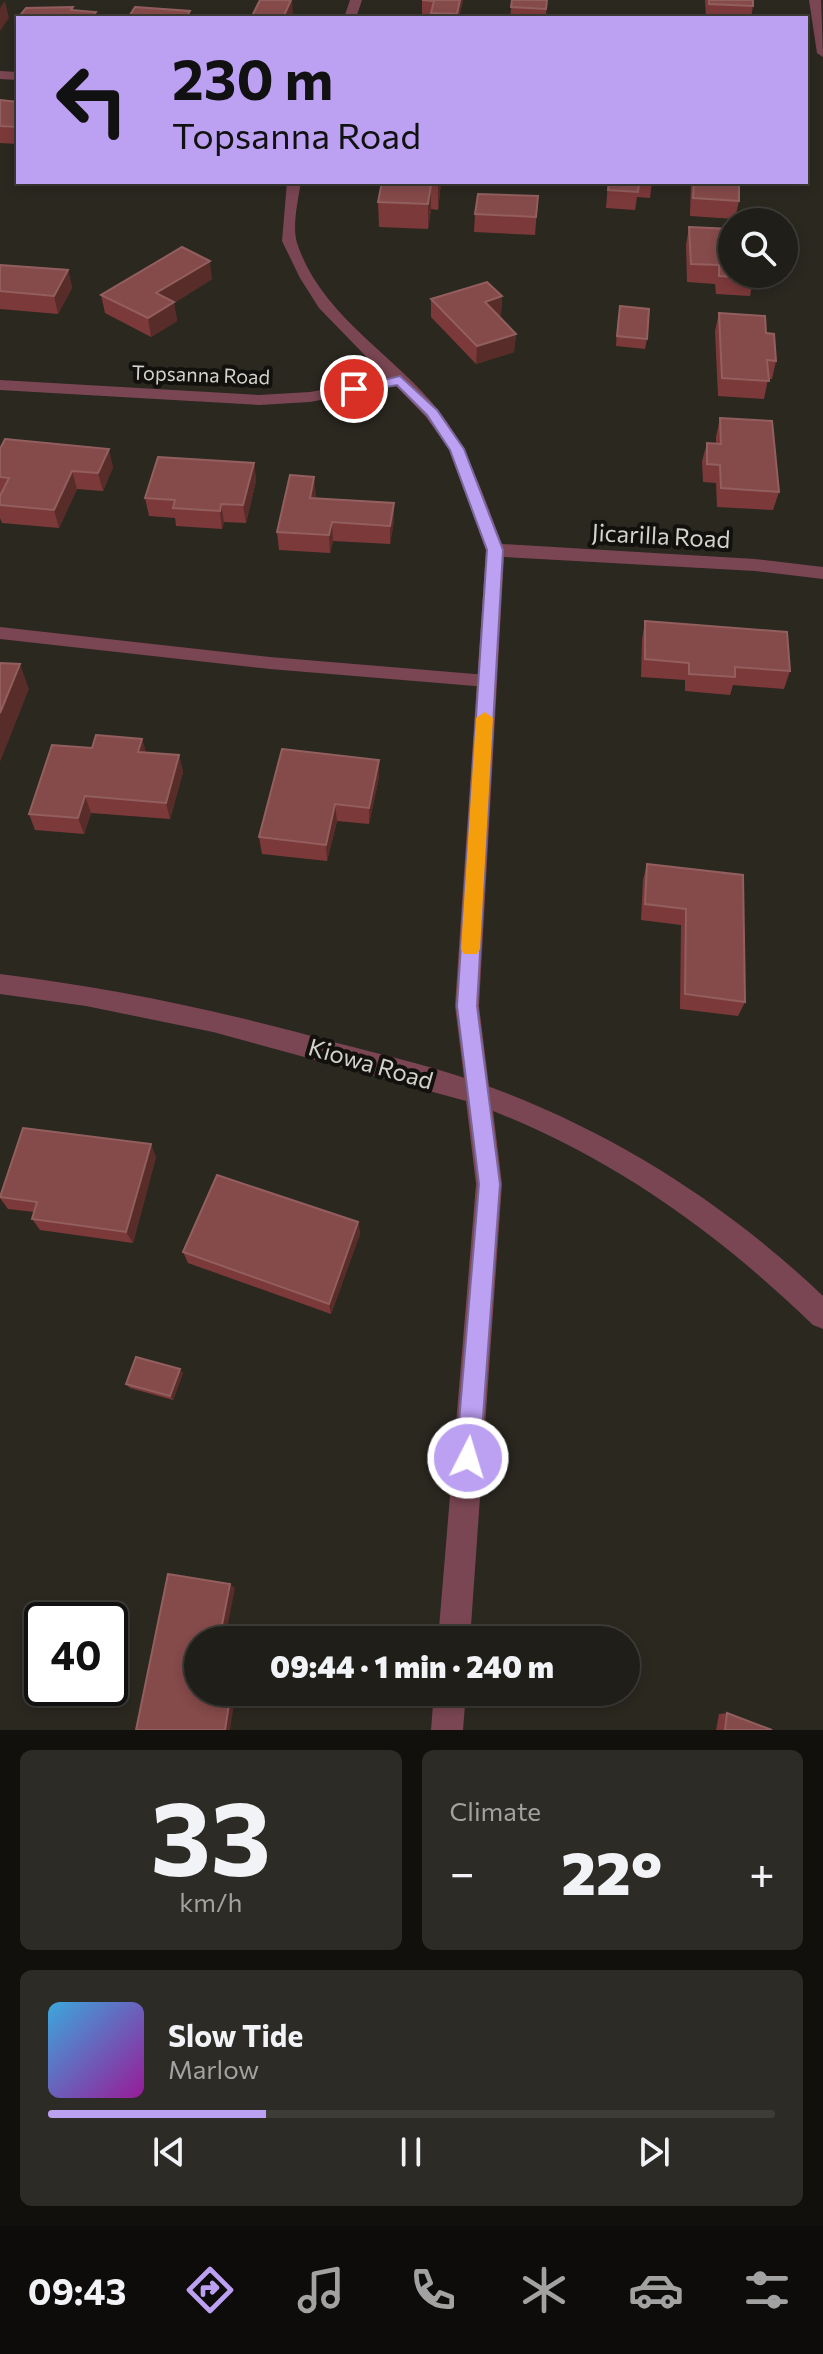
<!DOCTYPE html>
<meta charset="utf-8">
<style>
body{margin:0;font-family:Commissioner,sans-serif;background:#2d2b25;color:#f1f3f6;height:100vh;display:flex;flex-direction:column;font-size:30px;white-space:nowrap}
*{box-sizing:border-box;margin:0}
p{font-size:26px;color:#a2a2a2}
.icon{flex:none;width:44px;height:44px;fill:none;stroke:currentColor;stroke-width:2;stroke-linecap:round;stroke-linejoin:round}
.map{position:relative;height:1730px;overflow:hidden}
.details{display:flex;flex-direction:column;gap:20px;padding:20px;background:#12100d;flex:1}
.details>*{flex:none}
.hud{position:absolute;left:16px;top:16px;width:792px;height:168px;border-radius:0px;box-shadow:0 4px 12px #0003,0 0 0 2px #3d3c37;background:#bca0f2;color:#111;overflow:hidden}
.tools{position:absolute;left:718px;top:208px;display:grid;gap:16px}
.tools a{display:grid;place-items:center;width:80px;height:80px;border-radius:50%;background:#201e18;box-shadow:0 4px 12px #0003,0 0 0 2px #3d3c37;font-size:40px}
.speed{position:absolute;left:24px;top:1602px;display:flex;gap:16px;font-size:40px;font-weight:700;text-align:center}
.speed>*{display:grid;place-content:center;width:104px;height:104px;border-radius:50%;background:#201e18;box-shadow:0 4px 12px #0003,0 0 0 2px #3d3c37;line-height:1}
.speed .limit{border:4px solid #111;border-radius:12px;background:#fff;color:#111}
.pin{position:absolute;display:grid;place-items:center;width:68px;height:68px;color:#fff;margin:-34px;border:4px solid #fff;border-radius:50%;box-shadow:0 2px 8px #0007}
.me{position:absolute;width:88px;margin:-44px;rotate:5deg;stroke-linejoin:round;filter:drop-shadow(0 0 6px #0008)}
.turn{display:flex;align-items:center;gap:28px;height:168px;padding:0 24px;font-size:36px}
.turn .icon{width:104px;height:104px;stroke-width:2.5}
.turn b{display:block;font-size:56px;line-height:68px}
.big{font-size:60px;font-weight:800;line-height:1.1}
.details .tile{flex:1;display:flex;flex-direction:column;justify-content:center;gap:12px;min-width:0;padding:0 28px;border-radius:12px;background:#2d2b25}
.details .dial{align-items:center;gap:0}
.dial b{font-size:104px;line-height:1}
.song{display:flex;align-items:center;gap:24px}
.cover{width:96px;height:96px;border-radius:12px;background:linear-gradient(135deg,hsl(200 70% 55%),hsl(300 70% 35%))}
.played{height:8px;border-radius:4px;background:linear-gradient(90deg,#bca0f2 30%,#3d3c37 30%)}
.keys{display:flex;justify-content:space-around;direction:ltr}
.heat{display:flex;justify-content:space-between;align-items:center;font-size:44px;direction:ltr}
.details .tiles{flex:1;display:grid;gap:20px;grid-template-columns:1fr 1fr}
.tile:last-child{grid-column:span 2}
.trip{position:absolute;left:184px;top:1626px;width:456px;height:80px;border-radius:40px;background:#201e18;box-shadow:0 4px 12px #0003,0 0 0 2px #3d3c37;font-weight:800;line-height:80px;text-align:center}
.menu{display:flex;height:128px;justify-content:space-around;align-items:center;background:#0d0c0a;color:#a2a2a2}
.menu .icon{width:56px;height:56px}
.menu .active{color:#bca0f2}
.menu b{font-size:36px;color:#f1f3f6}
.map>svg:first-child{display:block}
</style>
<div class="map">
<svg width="823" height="1730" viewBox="0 0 823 1730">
<rect width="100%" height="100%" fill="#2b2820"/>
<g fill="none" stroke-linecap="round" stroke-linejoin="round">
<path fill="#7a4653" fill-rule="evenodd" d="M0,627L270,657L487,675L495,681L487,687L270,669L0,639Z"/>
<g fill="#7a4653" fill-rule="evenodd">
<path d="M350,0H362L356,18H344Z"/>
<path d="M809,0H821L823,57L817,53Z"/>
<path d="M0,71L18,72V80L0,79Z"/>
<path d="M287,182H301C298,200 292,226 297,243C321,316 394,354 439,411C470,451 484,498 502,544L755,559L823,567V579L755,571L504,557L479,1006L490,1094L487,1102L478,1105L469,1102L466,1094L455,1006L486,550L449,449L426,417L396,386L310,402L259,405L0,390V380L259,395L310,392L387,378L319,308L300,278L282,241Z"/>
</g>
<g fill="#7a4653" fill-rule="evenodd">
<path d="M0,974C114,988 226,1012 337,1043C380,1054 423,1064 465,1078C600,1124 720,1198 823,1296V1329L813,1325C719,1234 615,1159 493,1111L502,1184L470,1640H438L476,1184L466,1101L213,1032L86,1006L0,994Z"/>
<path d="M434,1692H466L463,1730H431Z"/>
</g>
</g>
<g fill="#7c393a">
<path d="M422,0H463L459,18L422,17Z"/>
<path d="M512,0H547L546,18H510Z"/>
<path d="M705,0H753V6L751,18H706Z"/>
<path d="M18,18V40L14,24Z"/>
<path d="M0,100L18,102V144L0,143Z"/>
<path d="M441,182L438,210L431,209L428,229L379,227L378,202Z"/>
<path d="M608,182H652L650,198L637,197L635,210L606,208Z"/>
<path d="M691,182H739V201L735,219L690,216Z"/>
<path d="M538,196L535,235L474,232L475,214Z"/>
<path d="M689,227L732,274H761V275H754L750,296L716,294L715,284L687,282L686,245Z"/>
<path d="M0,265L68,270L72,288L58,314L0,309Z"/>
<path d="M212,279L174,303L177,321L151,337L105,313L101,295Z"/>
<path d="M502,296L501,315L498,316L516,334L514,352L476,364L431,317V299Z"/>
<path d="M719,313L766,333L776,361L772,379H768L764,399L718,396L715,331Z"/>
<path d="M618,316L647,339L645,349L616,346Z"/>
<path d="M720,418L779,492L773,510L717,507L716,483L703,482L702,461L707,443H716V437Z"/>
<path d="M0,449L113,467L103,491L77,489L59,528L2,523L0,518Z"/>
<path d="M254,463L256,481L246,523L224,522L222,529L176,526L175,518L149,516L145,498Z"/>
<path d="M314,477L315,498L394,503V521L390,544L333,541L330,553L279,550L277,532Z"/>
<path d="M645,621L790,671L784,689L733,685L730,695L685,691V680L641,677L642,639Z"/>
<path d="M142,739L146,753L179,755L183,772L170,819L91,813L84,834L35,830L29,814L92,748Z"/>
<path d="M379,760V777L369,824L337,821L327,861L262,854L259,837Z"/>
<path d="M647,864L743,875L745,1002L738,1016L680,1009L681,925L641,920L643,880Z"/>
<path d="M156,1157L133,1243L40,1230L32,1219L34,1212L8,1209L0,1198Z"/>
<path d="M358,1222L360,1234L331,1314L188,1263L183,1252Z"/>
<path d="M183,1373L173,1400L130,1388L126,1384Z"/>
<path d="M727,1713L772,1730H716L719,1714Z"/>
</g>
<g fill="#572c29">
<path d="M291,0H292L293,15L292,18H283Z"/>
<path d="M460,0H463L459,18H457Z"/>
<path d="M5,1L9,18L0,31V8Z"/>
<path d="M439,182H441L438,210V185Z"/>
<path d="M431,185V209L428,229V204Z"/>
<path d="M210,261L212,279L174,303L177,321L151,337L148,318L156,293Z"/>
<path d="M68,270L72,288L58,314L54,296Z"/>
<path d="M502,296L501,315L484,320L485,302Z"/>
<path d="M516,334L514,352L476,364L477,346Z"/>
<path d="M109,449L113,467L103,491L98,473Z"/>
<path d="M254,463L256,481L246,523L243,505Z"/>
<path d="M72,471L77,489L59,528L54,510Z"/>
<path d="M314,477L316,495L312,516L310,498Z"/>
<path d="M394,503V521L390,544V526Z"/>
<path d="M221,504L224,522L222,529L220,511Z"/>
<path d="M332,522L333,541L330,553L329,535Z"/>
<path d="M20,664L29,689L0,762V713Z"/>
<path d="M142,739L147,756L138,752Z"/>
<path d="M179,755L183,772L170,819L166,803Z"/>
<path d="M379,760V777L369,824V808Z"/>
<path d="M85,796L91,813L84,834L78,818Z"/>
<path d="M335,804L337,821L327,861L326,845Z"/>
<path d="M151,1144L156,1157L133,1243L126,1232Z"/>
<path d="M358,1222L360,1234L331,1314L329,1304Z"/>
<path d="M180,1369L183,1373L173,1400L170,1396Z"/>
<path d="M230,1584L235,1588L225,1640H219Z"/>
<path d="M231,1692H236L230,1730H225Z"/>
</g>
<g fill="#854a4a" stroke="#925f5e" stroke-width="2">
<path d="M260,0H291L283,18H251Z"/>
<path d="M422,0H460L457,14L431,13L434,1Z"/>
<path d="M512,0H547L546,9L511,7Z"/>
<path d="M709,0H753V6L709,4Z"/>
<path d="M73,7L71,10L96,12L92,18H18L26,8Z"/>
<path d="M135,7L190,11L186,18H128Z"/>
<path d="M0,100L18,102V127L0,126Z"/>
<path d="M382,182H439L438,185H431L428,204L378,202Z"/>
<path d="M609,182H639L638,192L608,190Z"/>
<path d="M694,182H739V201L693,198Z"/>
<path d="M478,194L538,196L536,217L475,214Z"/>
<path d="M689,227L732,229V274H754L755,278L719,276V265L691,264Z"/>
<path d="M182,247L210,261L156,293L174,302L148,318L101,295Z"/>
<path d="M0,265L68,270L54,296L0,291Z"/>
<path d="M487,282L502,296L485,302L516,334L477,346L431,299Z"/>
<path d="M620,306L649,309L647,339L617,336Z"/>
<path d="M719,313L765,316L766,333L774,334L776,361L767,360L769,381L722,378Z"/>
<path d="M720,418L772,421L779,492L721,488L720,465L707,464V443L721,444Z"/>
<path d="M5,439L109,449L98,473L72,471L54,510L0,505V496L9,478L0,477V449Z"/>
<path d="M158,457L254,463L243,505L221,504L220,511L173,508L175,500L145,498Z"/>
<path d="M290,475L314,477L310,498L394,503L390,526L332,522L329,535L277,532Z"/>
<path d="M645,621L787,632L790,671L735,667V677L689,674V663L645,659Z"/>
<path d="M0,663L20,664L0,713Z"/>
<path d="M96,735L142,739L138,752L179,755L166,803L85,796L78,818L29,814L52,745L92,748Z"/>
<path d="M282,749L379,760L369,808L335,804L326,845L259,837Z"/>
<path d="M647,864L743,875L745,1002L685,994L686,909L645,904Z"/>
<path d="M23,1128L151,1144L126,1232L32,1219L37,1202L0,1197Z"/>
<path d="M217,1175L358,1222L329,1304L183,1252Z"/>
<path d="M136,1357L180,1369L170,1396L126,1384Z"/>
<path d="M168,1574L230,1584L219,1640H198V1692H231L225,1730H136Z"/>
<path d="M727,1713L772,1730H725Z"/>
</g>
<path fill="#bca0f2" stroke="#7a689d" stroke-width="2" d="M400,376L437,410L464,449L503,550L477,1006L500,1184L480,1458L477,1466L468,1470L459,1466L456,1458L479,1184L457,1006L487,550L450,450L427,415L397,385L354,393L347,389Z"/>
<path fill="#f59e0b" d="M485,712L493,718L480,949L477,954H464L461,949L476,718Z"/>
<g text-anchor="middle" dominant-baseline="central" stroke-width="8" stroke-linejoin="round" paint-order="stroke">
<g font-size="20" fill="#d4d2cd" stroke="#12110d">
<text transform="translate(201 374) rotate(2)">Topsanna Road</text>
</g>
<g font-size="24" fill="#d4d2cd" stroke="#12110d">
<text transform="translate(661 535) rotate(3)">Jicarilla Road</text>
<text transform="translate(371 1063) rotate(16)">Kiowa Road</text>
</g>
</g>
</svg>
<div class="tools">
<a><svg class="icon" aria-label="search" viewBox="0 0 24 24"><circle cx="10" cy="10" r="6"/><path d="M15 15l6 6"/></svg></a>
</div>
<div class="speed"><div class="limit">40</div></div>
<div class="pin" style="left:354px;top:389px;background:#d93025"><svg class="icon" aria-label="arrive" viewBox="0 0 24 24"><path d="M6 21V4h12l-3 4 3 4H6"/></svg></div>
<svg class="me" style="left:468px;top:1458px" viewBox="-20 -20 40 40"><circle r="17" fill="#bca0f2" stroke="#fff" stroke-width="3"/><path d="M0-11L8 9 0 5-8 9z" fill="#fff"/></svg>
<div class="trip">09:44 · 1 min · 240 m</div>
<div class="hud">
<div class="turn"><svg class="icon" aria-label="left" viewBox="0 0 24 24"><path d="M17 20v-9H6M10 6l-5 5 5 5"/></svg><div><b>230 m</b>Topsanna Road</div></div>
</div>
</div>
<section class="details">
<div class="tiles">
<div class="tile dial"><b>33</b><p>km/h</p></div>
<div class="tile"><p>Climate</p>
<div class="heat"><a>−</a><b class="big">22°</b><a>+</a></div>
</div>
<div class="tile">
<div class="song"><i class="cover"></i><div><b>Slow Tide</b><p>Marlow</p></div></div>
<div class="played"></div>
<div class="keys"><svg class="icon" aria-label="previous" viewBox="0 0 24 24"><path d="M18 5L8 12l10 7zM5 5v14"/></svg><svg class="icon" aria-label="pause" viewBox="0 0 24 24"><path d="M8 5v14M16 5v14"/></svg><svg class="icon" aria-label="next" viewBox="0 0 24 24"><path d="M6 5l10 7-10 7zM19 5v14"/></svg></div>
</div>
</div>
</section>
<nav class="menu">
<b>09:43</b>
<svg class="icon active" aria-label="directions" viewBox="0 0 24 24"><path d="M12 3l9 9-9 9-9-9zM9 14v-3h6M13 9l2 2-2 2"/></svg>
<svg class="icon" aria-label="music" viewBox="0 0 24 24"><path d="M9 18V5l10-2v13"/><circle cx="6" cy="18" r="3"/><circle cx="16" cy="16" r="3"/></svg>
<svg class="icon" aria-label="phone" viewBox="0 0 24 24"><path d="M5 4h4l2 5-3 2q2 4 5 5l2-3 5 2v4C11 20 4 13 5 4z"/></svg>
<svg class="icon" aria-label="climate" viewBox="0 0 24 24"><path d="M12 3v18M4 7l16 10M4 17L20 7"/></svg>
<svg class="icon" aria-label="car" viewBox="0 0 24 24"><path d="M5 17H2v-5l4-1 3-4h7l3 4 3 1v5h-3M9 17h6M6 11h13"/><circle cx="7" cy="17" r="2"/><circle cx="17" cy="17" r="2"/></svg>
<svg class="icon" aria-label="filters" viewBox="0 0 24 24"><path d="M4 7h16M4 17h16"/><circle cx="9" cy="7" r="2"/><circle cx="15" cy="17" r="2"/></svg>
</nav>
